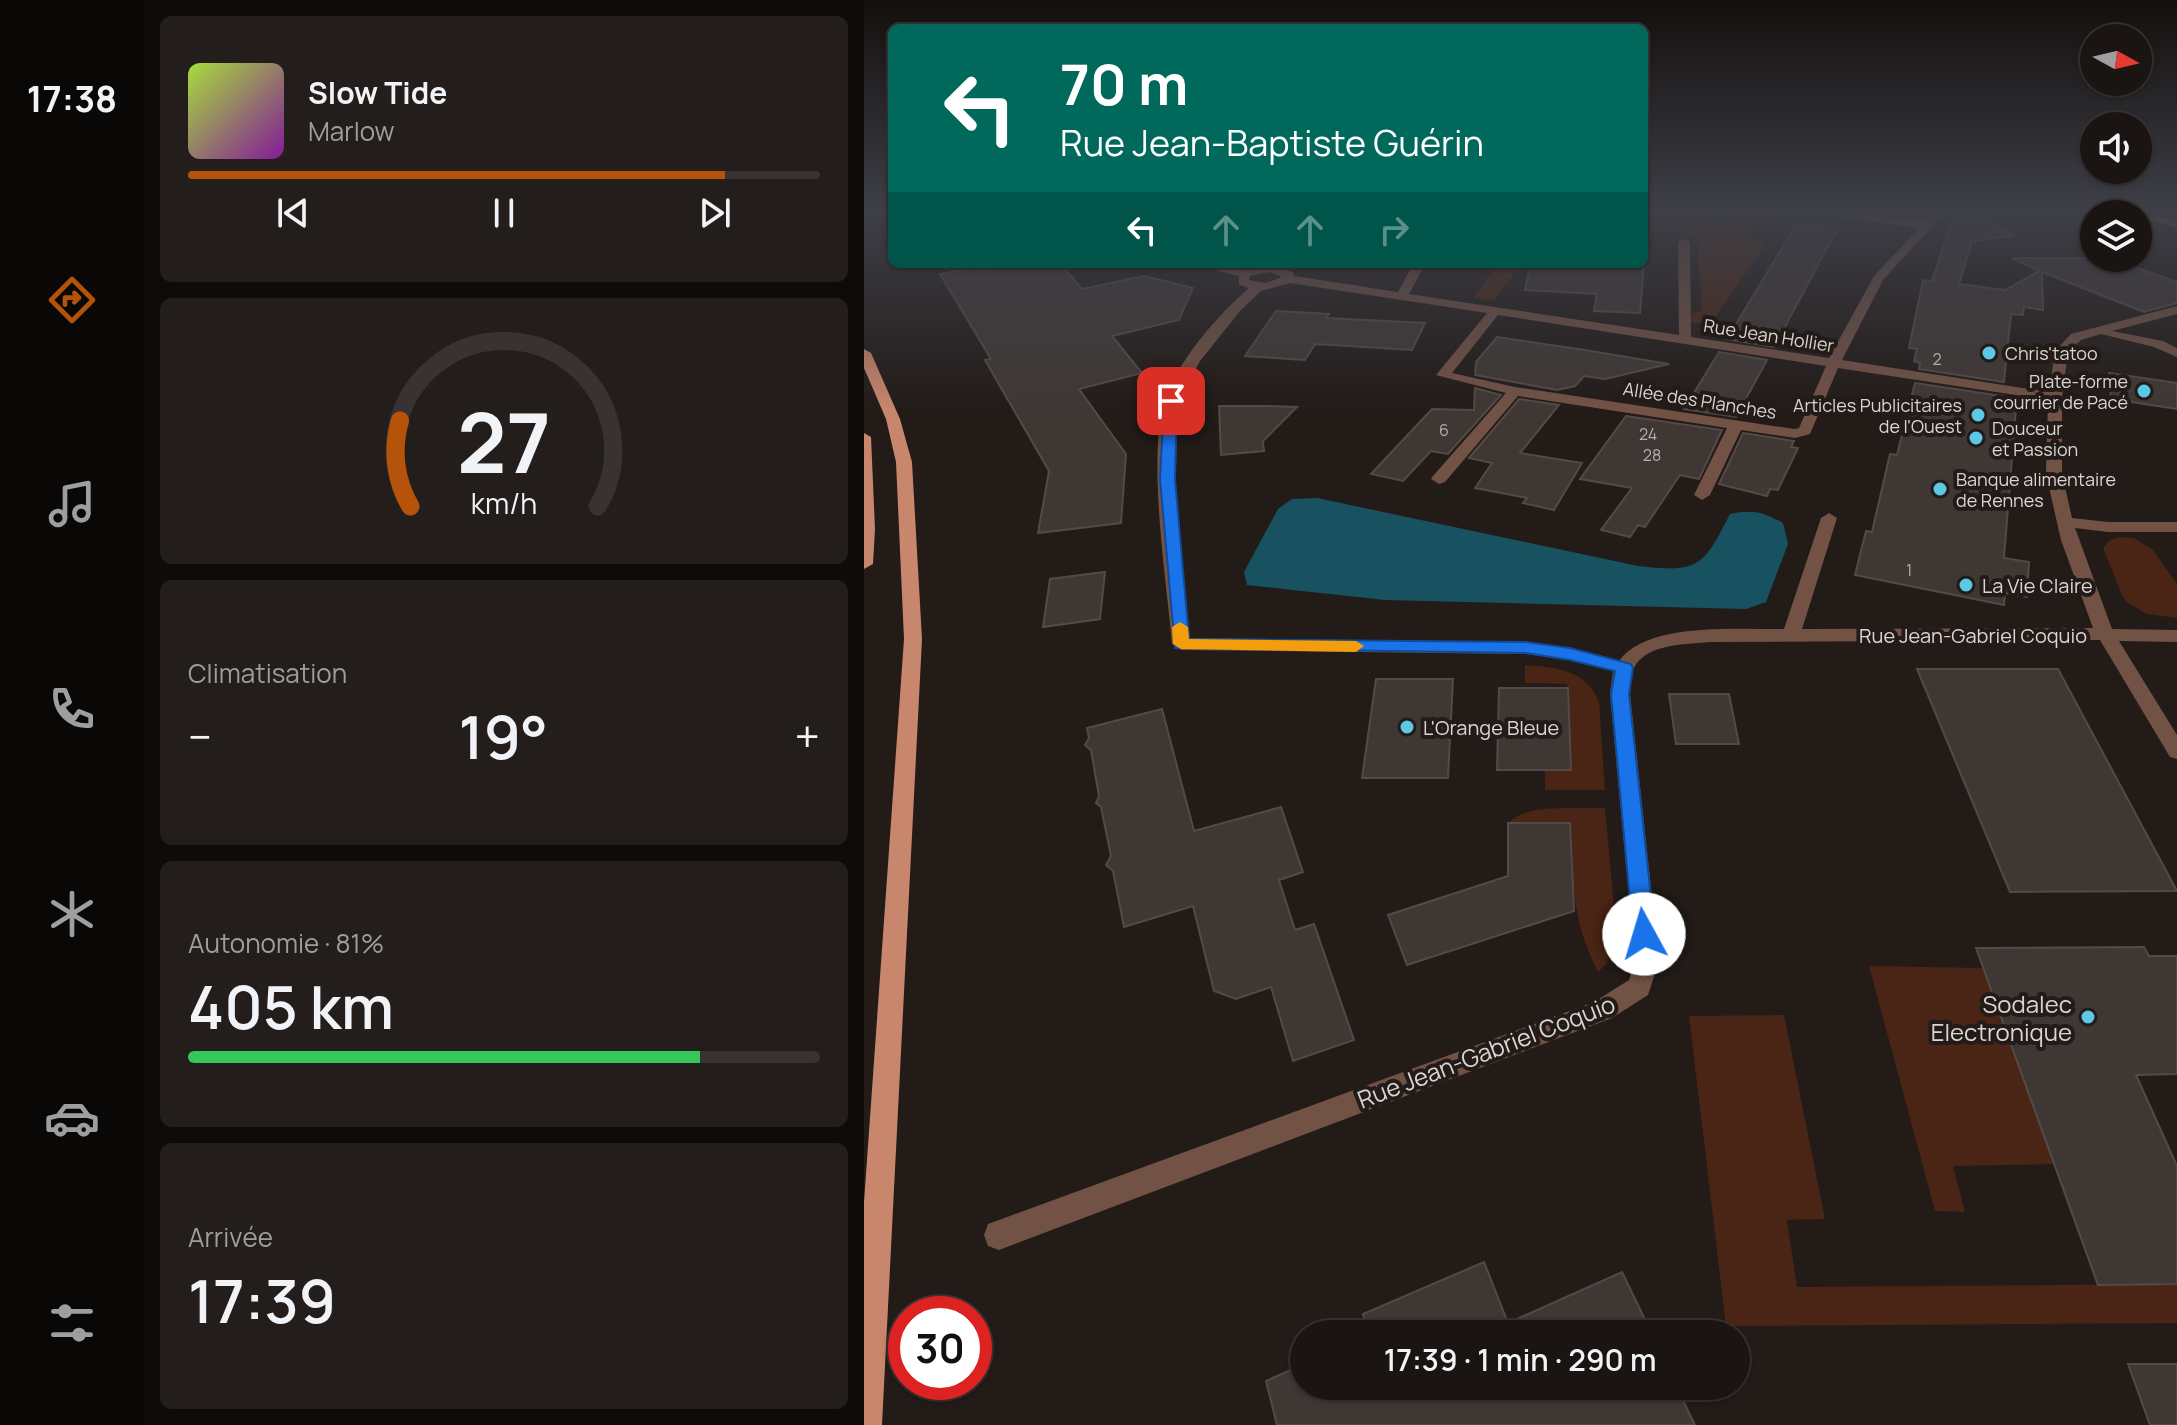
<!DOCTYPE html>
<html lang="fr">
<meta charset="utf-8">
<style>
body{margin:0;font-family:Manrope,sans-serif;background:#231d1b;color:#f1f3f6;height:100vh;display:flex;flex-direction:column;font-size:30px;white-space:nowrap}
*{box-sizing:border-box;margin:0}
p{font-size:26px;color:#9f9e9f}
.icon{flex:none;width:44px;height:44px;fill:none;stroke:currentColor;stroke-width:2;stroke-linecap:round;stroke-linejoin:round}
.map{position:relative;flex:1;overflow:hidden}
.sheet{display:flex;flex-direction:column;gap:16px;padding:16px;background:#0e0b0a;width:720px}
.sheet>*{flex:none}
.guide{position:absolute;left:24px;top:24px;width:760px;height:244px;border-radius:12px;box-shadow:0 2px 6px #0004,0 0 0 2px #383332;background:#00695c;color:#fff;overflow:hidden}
.needle{width:52px;rotate:98deg}
.tools{position:absolute;left:1216px;top:24px;display:grid;gap:16px}
.tools a{display:grid;place-items:center;width:72px;height:72px;border-radius:50%;background:#1a1412;box-shadow:0 2px 6px #0004,0 0 0 2px #383332;font-size:40px}
.speed{position:absolute;left:24px;top:1296px;display:flex;gap:16px;font-size:40px;font-weight:700;text-align:center}
.speed>*{display:grid;place-content:center;width:104px;height:104px;border-radius:50%;background:#1a1412;box-shadow:0 2px 6px #0004,0 0 0 2px #383332;line-height:1}
.speed .limit{border:12px solid #d22;background:#fff;color:#111}
.pin{position:absolute;display:grid;place-items:center;width:68px;height:68px;color:#fff;margin:-34px;border-radius:16px;box-shadow:0 4px 12px #0006}
.me{position:absolute;width:88px;margin:-44px;rotate:354deg;stroke-linejoin:round;filter:drop-shadow(0 0 6px #0008)}
.turn{display:flex;align-items:center;gap:28px;height:168px;padding:0 40px;font-size:36px}
.turn .icon{width:104px;height:104px;stroke-width:2.5}
.turn b{display:block;font-size:56px;line-height:68px}
.lanes{display:flex;align-items:center;height:76px;padding:0 40px;background:#0003;justify-content:center;gap:40px;direction:ltr}
.lanes .off{opacity:.35}
.big{font-size:60px;font-weight:600;line-height:1.1}
.sheet .tile{flex:1;display:flex;flex-direction:column;justify-content:center;gap:12px;min-width:0;padding:0 28px;border-radius:12px;background:#231d1b}
.sheet .dial{align-items:center;gap:0}
.dial svg{height:208px;overflow:visible;fill:none;stroke:#383332;stroke-width:7;stroke-linecap:round;text-anchor:middle}
.dial text{fill:#f1f3f6;stroke:none}
.song{display:flex;align-items:center;gap:24px}
.cover{width:96px;height:96px;border-radius:12px;background:linear-gradient(135deg,hsl(80 70% 55%),hsl(290 70% 35%))}
.played{height:8px;border-radius:4px;background:linear-gradient(90deg,#b45309 85%,#383332 85%)}
.keys{display:flex;justify-content:space-around;direction:ltr}
.heat{display:flex;justify-content:space-between;align-items:center;font-size:44px;direction:ltr}
.charge{height:12px;border-radius:6px;background:linear-gradient(90deg,#34c759 81%,#383332 0)}
.trip{position:absolute;left:426px;top:1320px;width:460px;height:80px;border-radius:40px;background:#1a1412;box-shadow:0 2px 6px #0004,0 0 0 2px #383332;font-weight:600;line-height:80px;text-align:center}
main{display:flex;flex:1;min-height:0}
.dock{display:flex;flex-direction:column;width:144px;justify-content:space-around;align-items:center;background:#0a0807;color:#9f9e9f}
.dock .icon{width:56px;height:56px}
.dock .current{color:#b45309}
.dock b{font-size:36px;color:#f1f3f6}
.map>svg:first-child{display:block}
</style>
<main>
<nav class="dock">
<b>17:38</b>
<svg class="icon current" aria-label="directions" viewBox="0 0 24 24"><path d="M12 3l9 9-9 9-9-9zM9 14v-3h6M13 9l2 2-2 2"/></svg>
<svg class="icon" aria-label="music" viewBox="0 0 24 24"><path d="M9 18V5l10-2v13"/><circle cx="6" cy="18" r="3"/><circle cx="16" cy="16" r="3"/></svg>
<svg class="icon" aria-label="phone" viewBox="0 0 24 24"><path d="M5 4h4l2 5-3 2q2 4 5 5l2-3 5 2v4C11 20 4 13 5 4z"/></svg>
<svg class="icon" aria-label="climate" viewBox="0 0 24 24"><path d="M12 3v18M4 7l16 10M4 17L20 7"/></svg>
<svg class="icon" aria-label="car" viewBox="0 0 24 24"><path d="M5 17H2v-5l4-1 3-4h7l3 4 3 1v5h-3M9 17h6M6 11h13"/><circle cx="7" cy="17" r="2"/><circle cx="17" cy="17" r="2"/></svg>
<svg class="icon" aria-label="filters" viewBox="0 0 24 24"><path d="M4 7h16M4 17h16"/><circle cx="9" cy="7" r="2"/><circle cx="15" cy="17" r="2"/></svg>
</nav>
<section class="sheet">
<div class="tile">
<div class="song"><i class="cover"></i><div><b>Slow Tide</b><p>Marlow</p></div></div>
<div class="played"></div>
<div class="keys"><svg class="icon" aria-label="previous" viewBox="0 0 24 24"><path d="M18 5L8 12l10 7zM5 5v14"/></svg><svg class="icon" aria-label="pause" viewBox="0 0 24 24"><path d="M8 5v14M16 5v14"/></svg><svg class="icon" aria-label="next" viewBox="0 0 24 24"><path d="M6 5l10 7-10 7zM19 5v14"/></svg></div>
</div>
<div class="tile dial"><svg viewBox="0 0 100 80">
<path d="M14 69A42 42 0 1 1 86 69"/>
<path d="M14 69A42 42 0 0 1 10 36" stroke="#b45309"/>
<text x="50" y="56" font-size="32" font-weight="700">27</text>
<text x="50" y="72" font-size="11">km/h</text>
</svg></div>
<div class="tile"><p>Climatisation</p>
<div class="heat"><a>−</a><b class="big">19°</b><a>+</a></div>
</div>
<div class="tile"><p>Autonomie · 81%</p><b class="big">405 km</b><div class="charge"></div></div>
<div class="tile"><p>Arrivée</p><b class="big">17:39</b></div>
</section>
<div class="map">
<svg width="1313" height="1425" viewBox="0 0 1313 1425">
<rect width="100%" height="100%" fill="#221b18"/>
<g fill="#4a2414">
<path d="M886,211H904L886,238L904,241L847,323H827L828,313L838,312L833,235L780,228V214L875,227Z"/>
<path d="M635,264H657L630,301L609,298Z"/>
<path d="M1256,537L1270,538L1288,549L1313,584V618L1283,614L1264,603L1259,597L1239,548L1246,540Z"/>
<path d="M661,665C692,667 723,670 735,702L741,790H681V770H707L703,684L661,683Z"/>
<path d="M697,808H741L752,928L743,963L734,972C707,919 709,881 706,823H644C659,809 678,809 697,808Z"/>
<path d="M1005,966L1119,968L1190,1164L1089,1166L1101,1212L1071,1211Z"/>
<path d="M920,1015L960,1214V1219L923,1220L933,1287L1313,1284V1323L862,1326L825,1016Z"/>
</g>
<path fill="#185261" d="M453,498L774,566C835,573 839,567 866,514C888,509 900,512 919,523L924,544L902,602L882,609L521,600L383,585L380,572L414,509L428,499Z"/>
<g fill="#3f3734" stroke="#534a47" stroke-width="2">
<path d="M1091,211H1113L1151,236L1108,241L1095,284L1141,290L1175,271L1148,258H1246L1313,282V303L1280,312L1178,272L1179,310L1160,307L1159,315L1147,314L1140,382L1055,369L1056,363L1050,361L1053,349L1045,348L1059,280L1068,281Z"/>
<path d="M933,223L974,228L910,347L863,339Z"/>
<path d="M153,264H197L218,289L280,276L329,288L315,320L248,336L278,373L215,389L262,454L257,523L174,533L185,471L121,360L127,359L76,274L114,267L118,271Z"/>
<path d="M666,264H780L776,313L730,311L733,294L661,290Z"/>
<path d="M412,311L465,314L462,318L561,323L548,350L451,344L441,360L381,356Z"/>
<path d="M633,337L721,350L805,364L741,379L720,376L711,386L693,390L611,375L612,362Z"/>
<path d="M855,352L903,360L872,417L820,409Z"/>
<path d="M1245,373L1313,383V409L1247,399Z"/>
<path d="M1051,383L1138,396L1137,406L1152,408L1140,558L1165,562L1163,597L1141,593L1140,605L991,575L1002,531L1008,532L1026,454L1033,455Z"/>
<path d="M611,388L637,395L584,454L567,451L539,481L507,474L568,409L610,410Z"/>
<path d="M655,399L695,405L656,453L718,463L690,510L659,503L663,498L611,488L628,463L605,458Z"/>
<path d="M355,406H404L433,407L399,441L400,451L357,455Z"/>
<path d="M762,416L858,430L835,479L816,475L781,527L774,525L766,537L737,530L768,488L716,479Z"/>
<path d="M879,433L930,441L927,447L934,448L914,490L906,489L903,496L855,484Z"/>
<path d="M241,572L236,619L179,627L186,579Z"/>
<path d="M1053,669H1194L1313,891L1146,892Z"/>
<path d="M512,679H589L584,778H498Z"/>
<path d="M635,688H704L707,770H633Z"/>
<path d="M805,694H865L875,744H812Z"/>
<path d="M298,709L330,831L417,807L439,872L415,880L431,930L450,924L490,1040L429,1061L407,987L372,999L350,991L329,906L260,927L249,871L242,865L247,856L237,807L232,803L235,796L227,750L221,745L225,738L223,728Z"/>
<path d="M644,823H706L710,911L543,965L524,915L644,876Z"/>
<path d="M1280,947L1285,956H1313V1074L1272,1075L1313,1166V1284L1234,1285L1112,948Z"/>
<path d="M620,1262L644,1323L758,1272L788,1334H504L499,1314Z"/>
<path d="M440,1364V1386H812L831,1425H413L402,1381Z"/>
<path d="M1264,1364H1313V1425H1286Z"/>
</g>
<g fill="none" stroke-linecap="round" stroke-linejoin="round">
<path fill="#725245" fill-rule="evenodd" d="M947,211H975L1061,222L1071,211H1082L1019,280L978,360L1185,392L1191,351L1207,334L1313,306V314L1248,331L1299,341L1313,348V357L1290,347L1237,334L1217,340L1204,352L1198,397V474L1208,518L1244,522H1313V532H1244L1211,528L1248,629L1313,630V642L1255,641L1313,735V759L1306,757L1236,640L848,642C825,644 782,643 770,668C766,676 767,686 766,694L795,961L784,995L748,1018L135,1250L124,1246L120,1235L124,1224L135,1220L730,1002L765,980L771,961L746,694L749,671L706,660L662,654L317,650L308,644C303,582 281,449 303,394C318,356 354,315 385,288L375,285V276L325,264C344,264 360,268 378,270C401,272 401,262 429,272L430,276L534,292L549,264H561L545,294L815,335L814,242L820,239L826,242L827,337L965,358L1010,276L1055,228L952,214ZM406,272L418,277L402,283L385,280L386,276ZM426,283L623,313L572,375L642,393L569,476L567,479L575,484L581,482L654,396L863,428L830,495L838,500L846,495L877,430L931,438L946,434L974,368L1184,400L1182,474L1197,540L1229,628L938,629L973,518L965,513L957,518L920,629C876,630 784,621 755,661L706,648L662,642L326,638L311,494L314,404L336,361L376,311L397,291ZM634,315L962,366L935,428L930,429L651,387L588,373Z"/>
<path fill="#a2705b" fill-rule="evenodd" d="M1274,211L1313,222V228L1269,214Z"/>
<g fill="#c8866c" fill-rule="evenodd">
<path d="M0,349L7,353L36,419L48,462L58,639L18,1425H0V1202L40,639L32,462L22,419L0,368Z"/>
<path d="M0,433L7,437L11,529L9,564L0,569Z"/>
</g>
</g>
<linearGradient id="sky" x2="0" y2="1"><stop stop-color="#130f0d"/><stop offset="0.51" stop-color="#3e3f48"/><stop offset="1" stop-color="#3e3f48" stop-opacity="0"/></linearGradient>
<rect width="1313" height="410" fill="url(#sky)"/>
<path fill="#1a73e8" stroke="#114b97" stroke-width="2" d="M307,397L313,401L311,479L325,639L662,642L706,648L767,664L769,668L765,694L791,934L788,941L780,943L773,941L769,934L747,694L751,671L706,660L662,653L311,648L296,479L300,401Z"/>
<path fill="#f59e0b" d="M316,622L324,627L325,639L492,641L500,646L492,652L317,649L309,644L308,627Z"/>
<g fill="#5bc8e6" stroke="#221b18" stroke-width="3">
<circle cx="1125" cy="353" r="8"/>
<circle cx="1280" cy="391" r="8"/>
<circle cx="1114" cy="415" r="8"/>
<circle cx="1112" cy="438" r="8"/>
<circle cx="1076" cy="489" r="8"/>
<circle cx="1102" cy="585" r="8"/>
<circle cx="543" cy="727" r="8"/>
<circle cx="1224" cy="1017" r="8"/>
</g>
<g text-anchor="middle" dominant-baseline="central" stroke-width="8" stroke-linejoin="round" paint-order="stroke">
<g font-size="16" fill="#b3aeab">
<text x="1073" y="359">2</text>
<text x="580" y="430">6</text>
<text x="784" y="434">24</text>
<text x="788" y="455">28</text>
<text x="1045" y="570">1</text>
</g>
<g font-size="18" fill="#dad5d3" stroke="#221b18">
<text transform="translate(905 335) rotate(9)">Rue Jean Hollier</text>
<text transform="translate(836 400) rotate(9)">Allée des Planches</text>
</g>
<g font-size="18" fill="#dad5d3" stroke="#221b18" text-anchor="start">
<text x="1141" y="353">Chris'tatoo</text>
<text x="1264" y="381" text-anchor="end">Plate-forme<tspan x="1264" dy="21">courrier de Pacé</tspan></text>
<text x="1098" y="405" text-anchor="end">Articles Publicitaires<tspan x="1098" dy="21">de l'Ouest</tspan></text>
<text x="1128" y="428">Douceur<tspan x="1128" dy="21">et Passion</tspan></text>
<text x="1092" y="479">Banque alimentaire<tspan x="1092" dy="21">de Rennes</tspan></text>
</g>
<g font-size="20" fill="#dad5d3" stroke="#221b18" text-anchor="start">
<text x="1118" y="585">La Vie Claire</text>
<text x="559" y="727">L'Orange Bleue</text>
</g>
<g font-size="20" fill="#dad5d3" stroke="#221b18">
<text x="1109" y="635">Rue Jean-Gabriel Coquio</text>
</g>
<g font-size="24" fill="#dad5d3" stroke="#221b18" text-anchor="end">
<text x="1208" y="1003">Sodalec<tspan x="1208" dy="28">Electronique</tspan></text>
</g>
<g font-size="24" fill="#dad5d3" stroke="#221b18">
<text transform="translate(622 1051) rotate(-21)">Rue Jean-Gabriel Coquio</text>
</g>
</g>
</svg>
<div class="tools">
<a><svg class="needle" viewBox="-14 -14 28 28"><path d="M0-13l5 13h-10z" fill="#e53935"/><path d="M0 13l5-13h-10z" fill="#9f9e9f"/></svg></a>
<a><svg class="icon" aria-label="sound" viewBox="0 0 24 24"><path d="M4 9h4l5-4v14l-5-4H4zM17 9q2 3 0 6"/></svg></a>
<a><svg class="icon" aria-label="layers" viewBox="0 0 24 24"><path d="M12 4l9 5-9 5-9-5zM3 14l9 5 9-5"/></svg></a>
</div>
<div class="speed"><div class="limit">30</div></div>
<div class="pin" style="left:307px;top:401px;background:#d93025"><svg class="icon" aria-label="arrive" viewBox="0 0 24 24"><path d="M6 21V4h12l-3 4 3 4H6"/></svg></div>
<svg class="me" style="left:780px;top:934px" viewBox="-20 -20 40 40"><circle r="19" fill="#fff"/><path d="M0-13L10 11 0 6-10 11z" fill="#1a73e8"/></svg>
<div class="trip">17:39 · 1 min · 290 m</div>
<div class="guide">
<div class="turn"><svg class="icon" aria-label="left" viewBox="0 0 24 24"><path d="M17 20v-9H6M10 6l-5 5 5 5"/></svg><div><b>70 m</b>Rue Jean-Baptiste Guérin</div></div>
<div class="lanes"><svg class="icon" aria-label="left" viewBox="0 0 24 24"><path d="M17 20v-9H6M10 6l-5 5 5 5"/></svg><svg class="icon off" aria-label="ahead" viewBox="0 0 24 24"><path d="M12 20V5M6 11l6-6 6 6"/></svg><svg class="icon off" aria-label="ahead" viewBox="0 0 24 24"><path d="M12 20V5M6 11l6-6 6 6"/></svg><svg class="icon off" aria-label="right" viewBox="0 0 24 24"><path d="M7 20v-9h11M14 6l5 5-5 5"/></svg></div>
</div>
</div>
</main>
